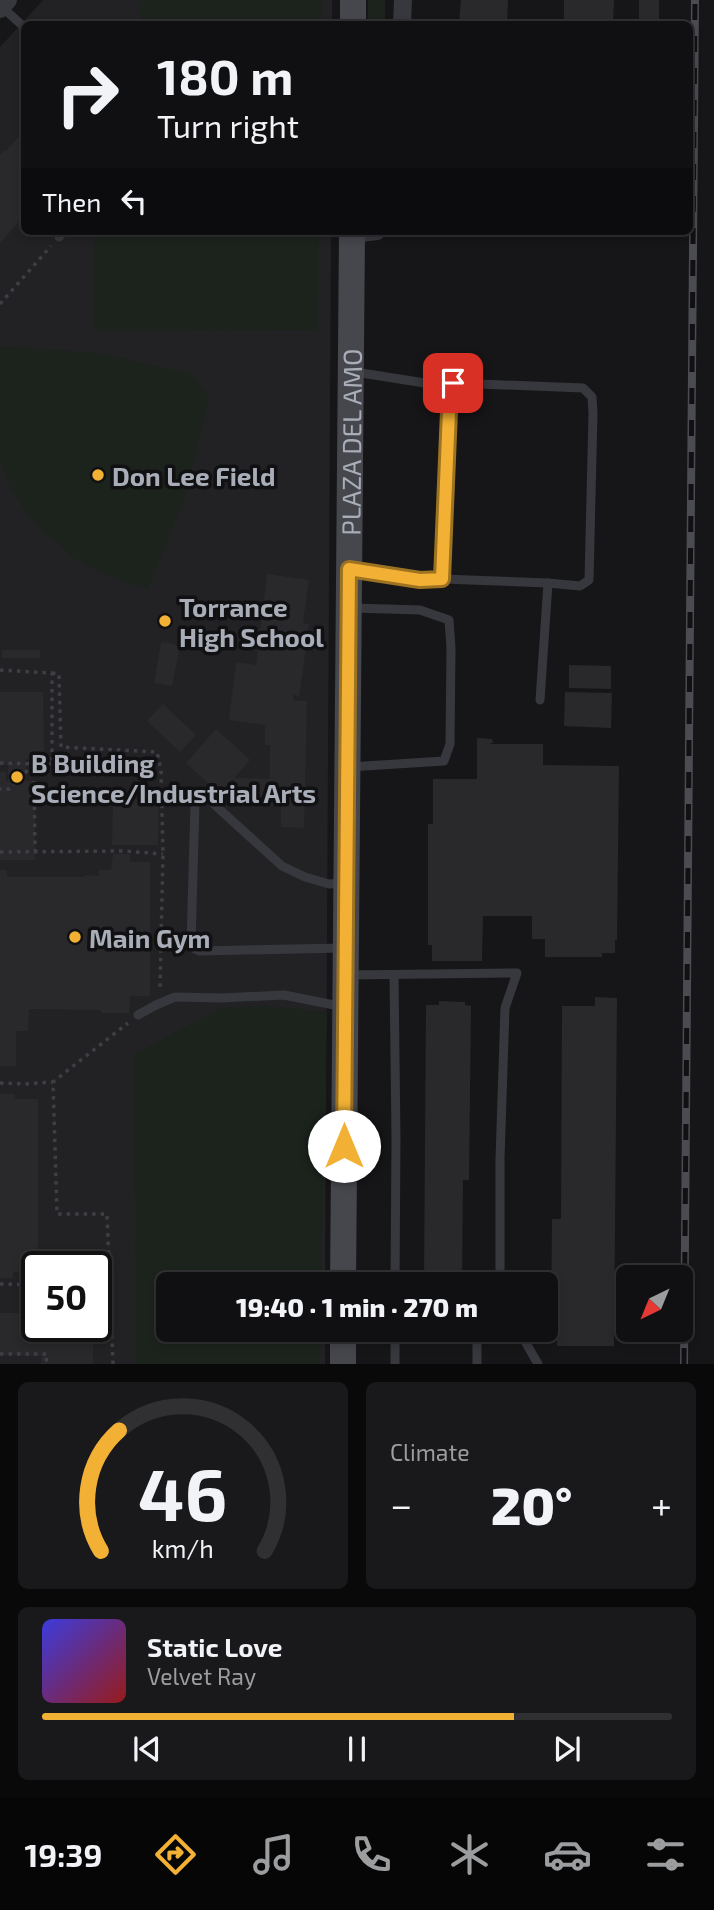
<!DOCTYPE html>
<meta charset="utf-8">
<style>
body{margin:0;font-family:"Exo 2",sans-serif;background:#19191b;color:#f1f3f6;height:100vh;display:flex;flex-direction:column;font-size:26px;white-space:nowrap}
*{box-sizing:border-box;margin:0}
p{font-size:23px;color:#9c9d9f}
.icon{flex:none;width:38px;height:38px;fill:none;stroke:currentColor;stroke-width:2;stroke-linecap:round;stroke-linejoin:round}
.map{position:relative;height:1364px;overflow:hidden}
.drawer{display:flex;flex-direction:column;gap:18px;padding:18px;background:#09090a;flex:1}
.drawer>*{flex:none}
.banner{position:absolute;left:21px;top:21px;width:672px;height:214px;border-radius:10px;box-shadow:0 4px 10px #0003,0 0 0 2px #303032;background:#101012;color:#f1f3f6;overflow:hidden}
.needle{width:46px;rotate:223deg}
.buttons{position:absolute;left:616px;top:1265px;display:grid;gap:14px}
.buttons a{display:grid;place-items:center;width:77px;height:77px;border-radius:10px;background:#101012;box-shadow:0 4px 10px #0003,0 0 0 2px #303032;font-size:35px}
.speed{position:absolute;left:21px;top:1251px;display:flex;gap:14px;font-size:35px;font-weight:700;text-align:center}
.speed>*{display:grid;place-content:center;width:91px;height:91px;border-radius:50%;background:#101012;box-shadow:0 4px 10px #0003,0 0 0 2px #303032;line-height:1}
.speed .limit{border:4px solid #111;border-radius:10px;background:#fff;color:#111}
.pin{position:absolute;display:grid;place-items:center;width:60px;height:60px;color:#fff;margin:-30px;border-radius:14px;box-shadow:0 4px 10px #0006}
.me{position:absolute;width:77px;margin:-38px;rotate:0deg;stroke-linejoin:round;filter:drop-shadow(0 0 5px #0008)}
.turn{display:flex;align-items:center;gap:24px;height:147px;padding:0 21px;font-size:32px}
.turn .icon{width:91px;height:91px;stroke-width:2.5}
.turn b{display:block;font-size:49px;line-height:60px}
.then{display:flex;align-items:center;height:66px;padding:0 21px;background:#0003;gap:14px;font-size:26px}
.big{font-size:52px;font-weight:800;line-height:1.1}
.drawer .tile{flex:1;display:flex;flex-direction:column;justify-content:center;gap:10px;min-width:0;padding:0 24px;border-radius:10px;background:#19191b}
.drawer .dial{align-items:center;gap:0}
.dial svg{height:182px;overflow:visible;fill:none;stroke:#303032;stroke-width:7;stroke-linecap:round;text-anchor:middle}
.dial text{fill:#f1f3f6;stroke:none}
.song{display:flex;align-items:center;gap:21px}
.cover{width:84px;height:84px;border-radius:10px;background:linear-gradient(135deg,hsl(240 70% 55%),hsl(0 70% 35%))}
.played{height:7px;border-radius:4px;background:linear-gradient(90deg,#f2b134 75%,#303032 75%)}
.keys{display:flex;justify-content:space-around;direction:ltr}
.heat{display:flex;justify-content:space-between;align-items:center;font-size:38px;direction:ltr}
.drawer .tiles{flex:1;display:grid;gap:18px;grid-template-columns:1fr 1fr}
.tile:last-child{grid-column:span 2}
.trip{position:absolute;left:156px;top:1272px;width:402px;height:70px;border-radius:10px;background:#101012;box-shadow:0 4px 10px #0003,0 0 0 2px #303032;font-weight:800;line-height:70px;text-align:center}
.dock{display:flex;height:112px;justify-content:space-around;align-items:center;background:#060607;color:#9c9d9f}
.dock .icon{width:49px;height:49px}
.dock .current{color:#f2b134}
.dock b{font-size:32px;color:#f1f3f6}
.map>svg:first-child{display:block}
</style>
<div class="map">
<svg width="714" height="1364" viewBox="0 0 714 1364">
<rect width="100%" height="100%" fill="#161618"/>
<path fill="#222225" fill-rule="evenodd" d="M43,0H332V24H24V231H331L325,1284H168V1330H325V1364H0V47ZM37,1267H96V1326H37Z"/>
<g fill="#1c231d">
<path d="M144,0H322V24H140V4Z"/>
<rect x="368" y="0" width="17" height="24"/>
<path d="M94,231H319L318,330L94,331Z"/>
<path d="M0,346L99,353L193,374L209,398L186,494L148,589L111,577L76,560L46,534L32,520L20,503L9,485L0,460Z"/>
<path d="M268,1006L327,1012L321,1284H168V1330H320V1364H136L135,1054L221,1008Z"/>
</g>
<g fill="#29292c">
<path d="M461,0H508L507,24H459Z"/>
<path d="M564,0H614L613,24H564Z"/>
<rect x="639" y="0" width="20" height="24"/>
<path d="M24,131V216L0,243V155L5,150L6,151Z"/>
<path d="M267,574L309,580L303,623L309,624L303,670L299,696L293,695L294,701H307L304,828L281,827V805H234V778L270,779V745H265V725L229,720L236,662L256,665Z"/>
<path d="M161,642L166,643V642L180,646L172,686L154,683Z"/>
<rect x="2" y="650" width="38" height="8"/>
<path d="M569,665L611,666V689L569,688Z"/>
<path d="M0,692H43L44,759H26V781H35V860H0V772H6V781H8V765H0Z"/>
<path d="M565,692L612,693L611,728L564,726Z"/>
<path d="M163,704L196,735L180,752L147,721Z"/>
<path d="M216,729L250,760L220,794L186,763Z"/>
<path d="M477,738L492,739L493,743L489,744H543V765L619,766L617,940H615V953H602V957H545V939H532V916H483L482,961H432V945H428V824H433V779H477Z"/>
<path d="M113,799H159L158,845H112Z"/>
<path d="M113,854H130V862H150V996H130L129,1013H101V1010L29,1009L28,1031H16V1066H0V870H7V877H85V875L99,876V870H111Z"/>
<path d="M595,997L617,998L614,1346H557V1335H551L552,1219H561L562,1006H595Z"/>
<path d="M439,1001L465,1002V1005L471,1006L469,1180H463L462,1284H424L426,1005H439Z"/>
<path d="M0,1094H15V1099H38V1267L37,1273L13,1272V1278H0Z"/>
<path d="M0,1313H37V1326H93V1364H41V1356L0,1355Z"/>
</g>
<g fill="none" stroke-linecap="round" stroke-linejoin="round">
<g stroke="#3d3f44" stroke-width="3.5" stroke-dasharray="3.5 5" stroke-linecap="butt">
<path d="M0,304L51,246"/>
<path d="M0,670L52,673V764H34L9,789H0"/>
<path d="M52,673L59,674L61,747L157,752L161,769L163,854L160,987"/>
<path d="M0,763L34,764L35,850"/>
<path d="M0,852L123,851L163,854"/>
<path d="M0,1083L24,1084L53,1082"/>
<path d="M0,1284L37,1285"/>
<path d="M96,1286H110"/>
<path d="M0,1354H47L46,1364"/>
<path d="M113,1364L107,1214H57L53,1082L128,1023"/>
</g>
<g stroke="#37383d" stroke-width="9">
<path d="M2,7L24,27"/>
<path d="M59,237L64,231"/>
<path d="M355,372L450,387"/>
<path d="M351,569L420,580L442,579L548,583L580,586L589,580L593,413L592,397L583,388L453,383L450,387L442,579"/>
<path d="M540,700L548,583"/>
<path d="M349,767L444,761L450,744L451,648L449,620L420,610L352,608"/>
<path d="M344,883L329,884L305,877L282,866L206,797L198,796L195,803L191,943L195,949L200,951L344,948"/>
<path d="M347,975L517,973L505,1008L500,1159V1284"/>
<path d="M394,975L396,1138L395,1284"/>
<path d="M138,1015L156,1005L175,997L221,998L284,995L344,1007"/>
<path d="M469,1330L477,1335V1364"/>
<path d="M517,1330L522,1336L538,1364"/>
<path d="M395,1364V1330"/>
</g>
<g stroke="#37383d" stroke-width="18">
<path d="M0,9L8,0"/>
<path d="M402,24L403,0"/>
<path d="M352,234L377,231"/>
</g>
<g stroke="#45474d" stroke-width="26">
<path d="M353,24V0"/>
<path id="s1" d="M343,1284L352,231"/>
<path d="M343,1364V1330"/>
</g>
<g stroke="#4a4c52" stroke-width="8">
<path id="rail" d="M684,1364L695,0"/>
</g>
<use href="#rail" stroke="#111113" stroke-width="5" stroke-dasharray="16" stroke-linecap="butt"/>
</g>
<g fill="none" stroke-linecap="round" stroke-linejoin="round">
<g stroke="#9d7322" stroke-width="18">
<path id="route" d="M344,1146L349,569L420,580L442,579L450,387L453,383"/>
</g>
<use href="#route" stroke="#f2b134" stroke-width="12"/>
</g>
<g fill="#f2b134" stroke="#111113" stroke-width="2.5">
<circle cx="98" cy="475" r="7"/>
<circle cx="165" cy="621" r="7"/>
<circle cx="17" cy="777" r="7"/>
<circle cx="75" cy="937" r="7"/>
</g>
<g text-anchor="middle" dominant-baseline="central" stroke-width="7" stroke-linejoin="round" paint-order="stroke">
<g font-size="26" fill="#a8adb8" stroke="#111113">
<text stroke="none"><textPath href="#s1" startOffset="842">PLAZA DEL AMO</textPath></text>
</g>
<g font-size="26" font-weight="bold" fill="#a8adb8" stroke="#111113" text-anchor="start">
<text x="112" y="475">Don Lee Field</text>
<text x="179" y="606">Torrance<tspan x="179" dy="30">High School</tspan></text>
<text x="31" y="762">B Building<tspan x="31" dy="30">Science/Industrial Arts</tspan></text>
<text x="89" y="937">Main Gym</text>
</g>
</g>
</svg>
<div class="buttons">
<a><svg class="needle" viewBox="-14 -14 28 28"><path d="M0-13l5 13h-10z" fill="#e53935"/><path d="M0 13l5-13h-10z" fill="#9c9d9f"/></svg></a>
</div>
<div class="speed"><div class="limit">50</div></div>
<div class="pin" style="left:453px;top:383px;background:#d93025"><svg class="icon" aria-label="arrive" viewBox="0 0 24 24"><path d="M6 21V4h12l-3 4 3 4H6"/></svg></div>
<svg class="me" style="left:344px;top:1146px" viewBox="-20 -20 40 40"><circle r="19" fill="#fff"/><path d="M0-13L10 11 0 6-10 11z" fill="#f2b134"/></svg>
<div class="trip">19:40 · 1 min · 270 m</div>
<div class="banner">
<div class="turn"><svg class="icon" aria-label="right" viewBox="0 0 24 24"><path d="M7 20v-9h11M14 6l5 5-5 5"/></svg><div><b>180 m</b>Turn right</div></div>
<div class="then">Then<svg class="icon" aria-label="left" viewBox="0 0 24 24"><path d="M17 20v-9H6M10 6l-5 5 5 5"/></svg></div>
</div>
</div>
<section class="drawer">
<div class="tiles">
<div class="tile dial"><svg viewBox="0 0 100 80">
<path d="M14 69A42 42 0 1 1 86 69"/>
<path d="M14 69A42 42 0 0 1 22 16" stroke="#f2b134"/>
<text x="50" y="56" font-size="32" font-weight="700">46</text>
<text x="50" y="72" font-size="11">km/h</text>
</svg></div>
<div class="tile"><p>Climate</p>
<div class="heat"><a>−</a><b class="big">20°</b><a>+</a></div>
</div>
<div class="tile">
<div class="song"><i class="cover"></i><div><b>Static Love</b><p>Velvet Ray</p></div></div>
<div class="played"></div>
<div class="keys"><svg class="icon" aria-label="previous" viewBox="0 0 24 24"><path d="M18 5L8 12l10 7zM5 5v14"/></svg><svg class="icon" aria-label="pause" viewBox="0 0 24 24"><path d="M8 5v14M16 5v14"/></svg><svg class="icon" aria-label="next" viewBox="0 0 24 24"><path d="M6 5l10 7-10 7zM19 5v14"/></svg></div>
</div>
</div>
</section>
<nav class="dock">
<b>19:39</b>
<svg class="icon current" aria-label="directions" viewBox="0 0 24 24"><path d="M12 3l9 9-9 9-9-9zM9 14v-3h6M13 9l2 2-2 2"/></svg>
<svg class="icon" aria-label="music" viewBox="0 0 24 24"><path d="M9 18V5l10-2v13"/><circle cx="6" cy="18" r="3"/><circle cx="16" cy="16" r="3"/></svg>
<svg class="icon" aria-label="phone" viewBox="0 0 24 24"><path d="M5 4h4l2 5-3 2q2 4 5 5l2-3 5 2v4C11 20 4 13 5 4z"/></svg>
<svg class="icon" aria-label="climate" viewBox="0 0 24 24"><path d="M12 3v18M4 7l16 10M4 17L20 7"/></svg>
<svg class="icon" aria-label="car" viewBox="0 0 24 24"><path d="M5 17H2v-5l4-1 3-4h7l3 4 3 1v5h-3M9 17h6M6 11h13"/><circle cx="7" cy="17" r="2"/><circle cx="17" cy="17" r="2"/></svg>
<svg class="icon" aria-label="filters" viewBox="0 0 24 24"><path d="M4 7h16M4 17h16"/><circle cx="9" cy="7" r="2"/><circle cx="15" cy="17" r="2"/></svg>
</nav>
